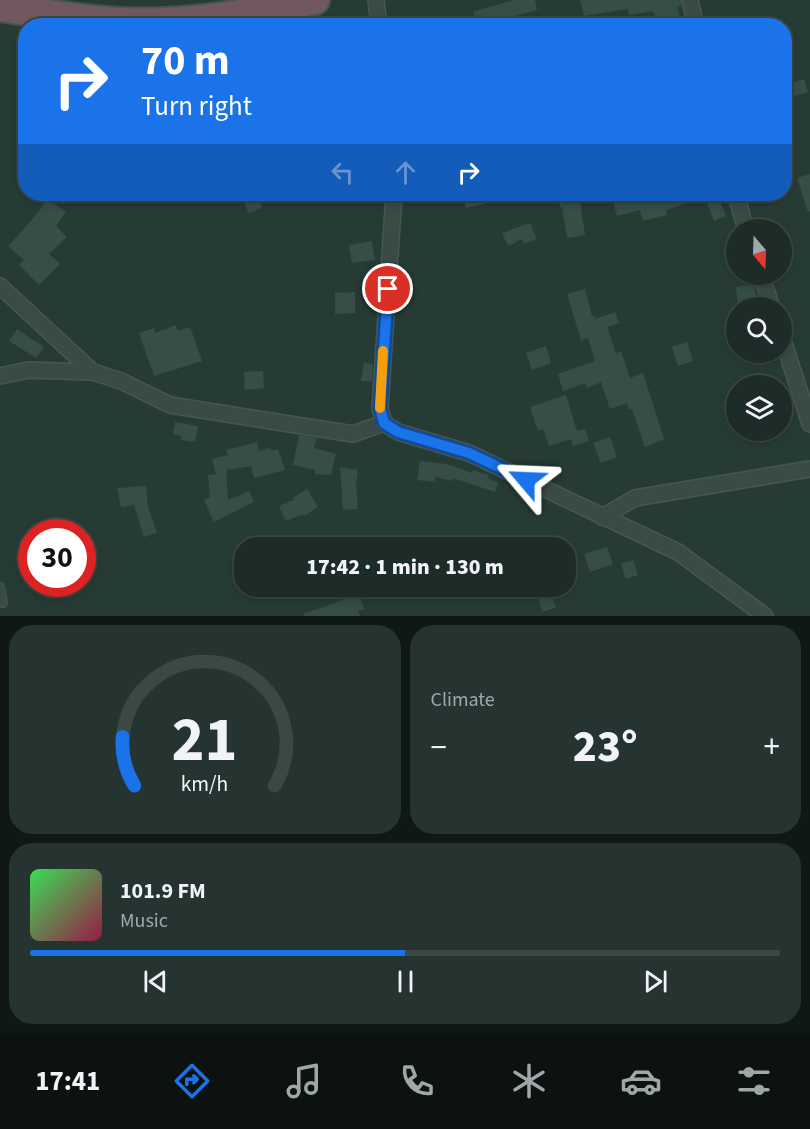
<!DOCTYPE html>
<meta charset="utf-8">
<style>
body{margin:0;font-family:"Source Sans 3",sans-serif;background:#253430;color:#f1f3f6;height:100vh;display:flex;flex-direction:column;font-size:22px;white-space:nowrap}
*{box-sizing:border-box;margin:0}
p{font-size:20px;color:#a0a7a8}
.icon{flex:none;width:33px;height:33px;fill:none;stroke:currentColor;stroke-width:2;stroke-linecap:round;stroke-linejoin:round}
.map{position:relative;height:616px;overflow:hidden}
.panel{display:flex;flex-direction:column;gap:9px;padding:9px;background:#101816;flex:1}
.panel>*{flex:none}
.top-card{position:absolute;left:18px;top:18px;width:774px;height:183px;border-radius:24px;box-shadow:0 3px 9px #0003,0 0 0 2px #3b4845;background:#1a73e8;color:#fff;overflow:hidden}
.needle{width:39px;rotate:161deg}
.fabs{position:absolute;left:726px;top:219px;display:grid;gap:12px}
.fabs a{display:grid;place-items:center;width:66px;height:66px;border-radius:50%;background:#1d2c28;box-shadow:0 3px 9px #0003,0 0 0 2px #3b4845;font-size:30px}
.speed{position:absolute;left:18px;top:519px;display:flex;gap:12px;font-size:30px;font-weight:700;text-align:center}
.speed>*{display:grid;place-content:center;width:78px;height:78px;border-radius:50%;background:#1d2c28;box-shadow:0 3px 9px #0003,0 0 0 2px #3b4845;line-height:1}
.speed .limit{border:9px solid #d22;background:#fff;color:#111}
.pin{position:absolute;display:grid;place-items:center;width:51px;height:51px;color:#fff;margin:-26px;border:3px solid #fff;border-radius:50%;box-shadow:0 2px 6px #0007}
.me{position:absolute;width:66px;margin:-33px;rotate:296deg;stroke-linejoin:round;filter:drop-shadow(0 0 4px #0008)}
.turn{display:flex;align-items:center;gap:21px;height:126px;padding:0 24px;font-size:27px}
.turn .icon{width:78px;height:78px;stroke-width:2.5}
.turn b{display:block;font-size:42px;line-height:51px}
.lanes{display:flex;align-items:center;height:57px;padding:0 24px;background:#0003;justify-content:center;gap:30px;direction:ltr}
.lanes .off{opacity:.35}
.big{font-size:45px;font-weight:800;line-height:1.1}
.panel .widget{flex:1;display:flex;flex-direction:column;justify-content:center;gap:9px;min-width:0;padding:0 21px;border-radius:24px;background:#253430}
.panel .dial{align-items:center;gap:0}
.dial svg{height:156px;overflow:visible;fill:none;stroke:#3b4845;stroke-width:7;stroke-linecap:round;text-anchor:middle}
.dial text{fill:#f1f3f6;stroke:none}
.song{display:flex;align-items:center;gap:18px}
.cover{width:72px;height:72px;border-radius:9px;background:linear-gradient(135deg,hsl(130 70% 55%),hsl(340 70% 35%))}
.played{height:6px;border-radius:3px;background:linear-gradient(90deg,#1a73e8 50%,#3b4845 50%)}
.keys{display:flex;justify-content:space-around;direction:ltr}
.heat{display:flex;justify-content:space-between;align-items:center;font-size:33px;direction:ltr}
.panel .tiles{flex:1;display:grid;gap:9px;grid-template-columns:1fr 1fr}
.widget:last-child{grid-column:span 2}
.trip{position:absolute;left:234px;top:537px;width:342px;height:60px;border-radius:24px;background:#1d2c28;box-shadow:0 3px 9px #0003,0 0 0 2px #3b4845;font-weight:800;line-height:60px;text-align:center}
.tabs{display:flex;height:96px;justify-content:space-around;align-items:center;background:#0c1210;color:#a0a7a8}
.tabs .icon{width:42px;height:42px}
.tabs .current{color:#1a73e8}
.tabs b{font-size:27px;color:#f1f3f6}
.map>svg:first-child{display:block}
</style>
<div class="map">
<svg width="810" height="616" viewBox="0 0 810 616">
<rect width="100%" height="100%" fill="#273b35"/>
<g fill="#364e47">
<path d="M513,0H535L537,10L515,16L517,26H476L473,12Z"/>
<path d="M580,0H681V6L677,7L683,26H658L653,11L629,15L628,9L584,16Z"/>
<path d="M804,79L808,92L784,99V85Z"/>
<path d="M810,174V211L808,212L797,178Z"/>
<path d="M242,194H257L262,208L248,213Z"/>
<path d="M463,194H482L484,204L466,208Z"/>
<path d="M558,194H579L585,235L567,238L562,207H560Z"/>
<path d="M611,194H642L643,203L677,194H717L726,216L714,221L705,197L666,210L667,215L643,221L640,210L617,216Z"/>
<path d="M48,199L66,212L56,226L67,237L49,254L60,264L39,285L19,265L24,260L8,246L31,221Z"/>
<path d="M530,223L537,239L524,244L522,239L508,246L502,233Z"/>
<path d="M372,241L375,260L352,263L349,245Z"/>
<path d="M754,285L759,308H738L736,287Z"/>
<path d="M585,289L592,316L594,315L595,319L615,312L619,323L607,327L616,353L621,351L630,378L643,373L664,439L645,447L632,409L629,410L627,403L610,409L601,382L587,388L585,383L563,391L558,374L595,361L588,338L581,340L567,294Z"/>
<path d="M355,292V313L335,314V293Z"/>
<path d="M176,325L178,331L190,327L202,361L154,376L139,333L154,328L155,333Z"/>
<path d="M17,329L44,347L36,358L9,341Z"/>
<path d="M687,342L693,361L678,366L672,347Z"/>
<path d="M546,346L551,363L532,370L526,353Z"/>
<path d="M364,363L373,364L372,381H361Z"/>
<path d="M263,371L264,388L245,390L244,372Z"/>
<path d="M566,395L577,431L585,429L589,441L573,446L571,439L549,446L543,429L538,431L530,407Z"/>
<path d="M175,422L198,426L195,442L181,440L182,436L173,434Z"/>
<path d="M299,435L317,438L314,448L336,454L331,475L315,474V470L293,465Z"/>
<path d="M610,437L617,457L601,463L593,443Z"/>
<path d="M257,442L259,451L270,448L271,451L278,449L285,470L254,478L251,466L226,470L228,500L249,491L254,502L214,522L204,500L210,497L208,475L216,474L212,459L228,455L226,450Z"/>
<path d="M420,461L447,464L472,473L473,470L489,475L488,479L498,482L495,492L453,478L452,481L435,477V482L417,480Z"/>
<path d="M340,467L358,470L356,483L358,509L343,510Z"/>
<path d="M146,486L148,507L157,533L144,537L134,505L121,507L117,488Z"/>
<path d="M307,489L318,507L304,516L303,514L286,521L279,506L294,500L293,498Z"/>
<path d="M92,538L98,557L82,563V541Z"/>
<path d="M607,547L613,564L590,572L584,554Z"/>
<path d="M633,560L638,575L626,579L621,564Z"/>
<path d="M336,586H357L364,609L358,611L360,616H304L303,614L343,600Z"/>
<path d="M549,588L556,607L543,612L536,593Z"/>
</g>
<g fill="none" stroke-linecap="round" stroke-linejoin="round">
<g stroke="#465753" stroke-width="10">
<path id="lane" d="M0,587L3,603"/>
</g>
<g stroke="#465753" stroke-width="18">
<g id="street">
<path d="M376,0L379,26"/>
<path d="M690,0L696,26"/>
<path d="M394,194L380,408L384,423L398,432L469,453L678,552L765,616"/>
<path d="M736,194L746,230"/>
<path d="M761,274L772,308"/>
<path d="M0,286L93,372"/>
<path d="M782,337L810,424"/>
<path d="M0,376L29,370L93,372L121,381L170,405L353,434L384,423"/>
<path d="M602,517L635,498L810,469"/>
</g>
</g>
<g stroke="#455652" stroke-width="32">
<path id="highway" d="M0,7C55,15 109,25 165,22C216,20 265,10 315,0"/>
</g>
<use href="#lane" stroke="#3a4b47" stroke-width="8"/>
<use href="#street" stroke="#3a4b47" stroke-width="15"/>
<use href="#highway" stroke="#70585e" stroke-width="28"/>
</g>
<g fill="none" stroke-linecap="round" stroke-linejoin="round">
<g stroke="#114b97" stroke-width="15">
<path id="route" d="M388,289L380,408L384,423L398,432L469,453L526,480"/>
</g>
<use href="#route" stroke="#1a73e8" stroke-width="10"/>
<path stroke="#f59e0b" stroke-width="10" d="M380,408L383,351"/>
</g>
</svg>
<div class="fabs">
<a><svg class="needle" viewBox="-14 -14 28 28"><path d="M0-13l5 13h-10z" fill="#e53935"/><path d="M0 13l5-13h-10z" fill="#a0a7a8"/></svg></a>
<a><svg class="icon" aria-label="search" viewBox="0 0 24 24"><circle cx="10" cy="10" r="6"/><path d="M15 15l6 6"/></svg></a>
<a><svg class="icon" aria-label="layers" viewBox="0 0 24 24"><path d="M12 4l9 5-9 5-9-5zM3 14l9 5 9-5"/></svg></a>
</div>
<div class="speed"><div class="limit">30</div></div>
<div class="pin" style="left:388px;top:289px;background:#d93025"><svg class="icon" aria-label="arrive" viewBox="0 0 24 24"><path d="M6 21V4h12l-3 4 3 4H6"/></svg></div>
<svg class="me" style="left:526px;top:480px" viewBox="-20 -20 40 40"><path d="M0-17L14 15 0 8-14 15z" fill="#1a73e8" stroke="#fff" stroke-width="4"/></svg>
<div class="trip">17:42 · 1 min · 130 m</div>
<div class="top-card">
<div class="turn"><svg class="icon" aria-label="right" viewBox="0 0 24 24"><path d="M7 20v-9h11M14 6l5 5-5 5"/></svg><div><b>70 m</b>Turn right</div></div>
<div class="lanes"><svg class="icon off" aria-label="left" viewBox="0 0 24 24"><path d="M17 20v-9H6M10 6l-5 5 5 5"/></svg><svg class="icon off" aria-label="ahead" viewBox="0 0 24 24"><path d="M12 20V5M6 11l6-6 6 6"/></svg><svg class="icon" aria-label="right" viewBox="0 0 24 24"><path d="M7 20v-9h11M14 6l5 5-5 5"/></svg></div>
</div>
</div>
<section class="panel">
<div class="tiles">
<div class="widget dial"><svg viewBox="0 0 100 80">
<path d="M14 69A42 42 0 1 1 86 69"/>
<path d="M14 69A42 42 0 0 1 8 44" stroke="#1a73e8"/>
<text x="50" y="56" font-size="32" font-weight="700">21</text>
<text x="50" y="72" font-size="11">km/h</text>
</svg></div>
<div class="widget"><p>Climate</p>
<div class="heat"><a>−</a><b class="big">23°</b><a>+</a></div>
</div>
<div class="widget">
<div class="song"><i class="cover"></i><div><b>101.9 FM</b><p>Music</p></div></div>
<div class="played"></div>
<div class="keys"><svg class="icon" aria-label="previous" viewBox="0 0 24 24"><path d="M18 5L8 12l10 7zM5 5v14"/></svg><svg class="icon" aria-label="pause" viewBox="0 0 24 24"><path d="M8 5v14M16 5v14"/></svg><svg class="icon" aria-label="next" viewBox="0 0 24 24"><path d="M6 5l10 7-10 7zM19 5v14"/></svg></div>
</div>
</div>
</section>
<nav class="tabs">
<b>17:41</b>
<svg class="icon current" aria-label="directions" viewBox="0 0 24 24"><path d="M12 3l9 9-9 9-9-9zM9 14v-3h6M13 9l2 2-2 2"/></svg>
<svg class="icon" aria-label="music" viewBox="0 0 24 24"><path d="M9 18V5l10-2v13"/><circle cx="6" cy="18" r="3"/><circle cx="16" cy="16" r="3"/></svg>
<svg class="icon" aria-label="phone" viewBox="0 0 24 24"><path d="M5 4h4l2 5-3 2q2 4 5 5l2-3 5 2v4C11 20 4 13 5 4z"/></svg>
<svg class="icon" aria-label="climate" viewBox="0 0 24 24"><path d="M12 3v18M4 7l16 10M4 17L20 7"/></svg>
<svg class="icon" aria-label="car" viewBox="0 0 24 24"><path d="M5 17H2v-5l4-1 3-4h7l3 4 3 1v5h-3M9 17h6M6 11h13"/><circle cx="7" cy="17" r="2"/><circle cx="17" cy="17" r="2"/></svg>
<svg class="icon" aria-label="filters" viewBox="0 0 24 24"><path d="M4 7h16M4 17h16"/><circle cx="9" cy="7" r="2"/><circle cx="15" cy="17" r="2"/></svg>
</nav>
